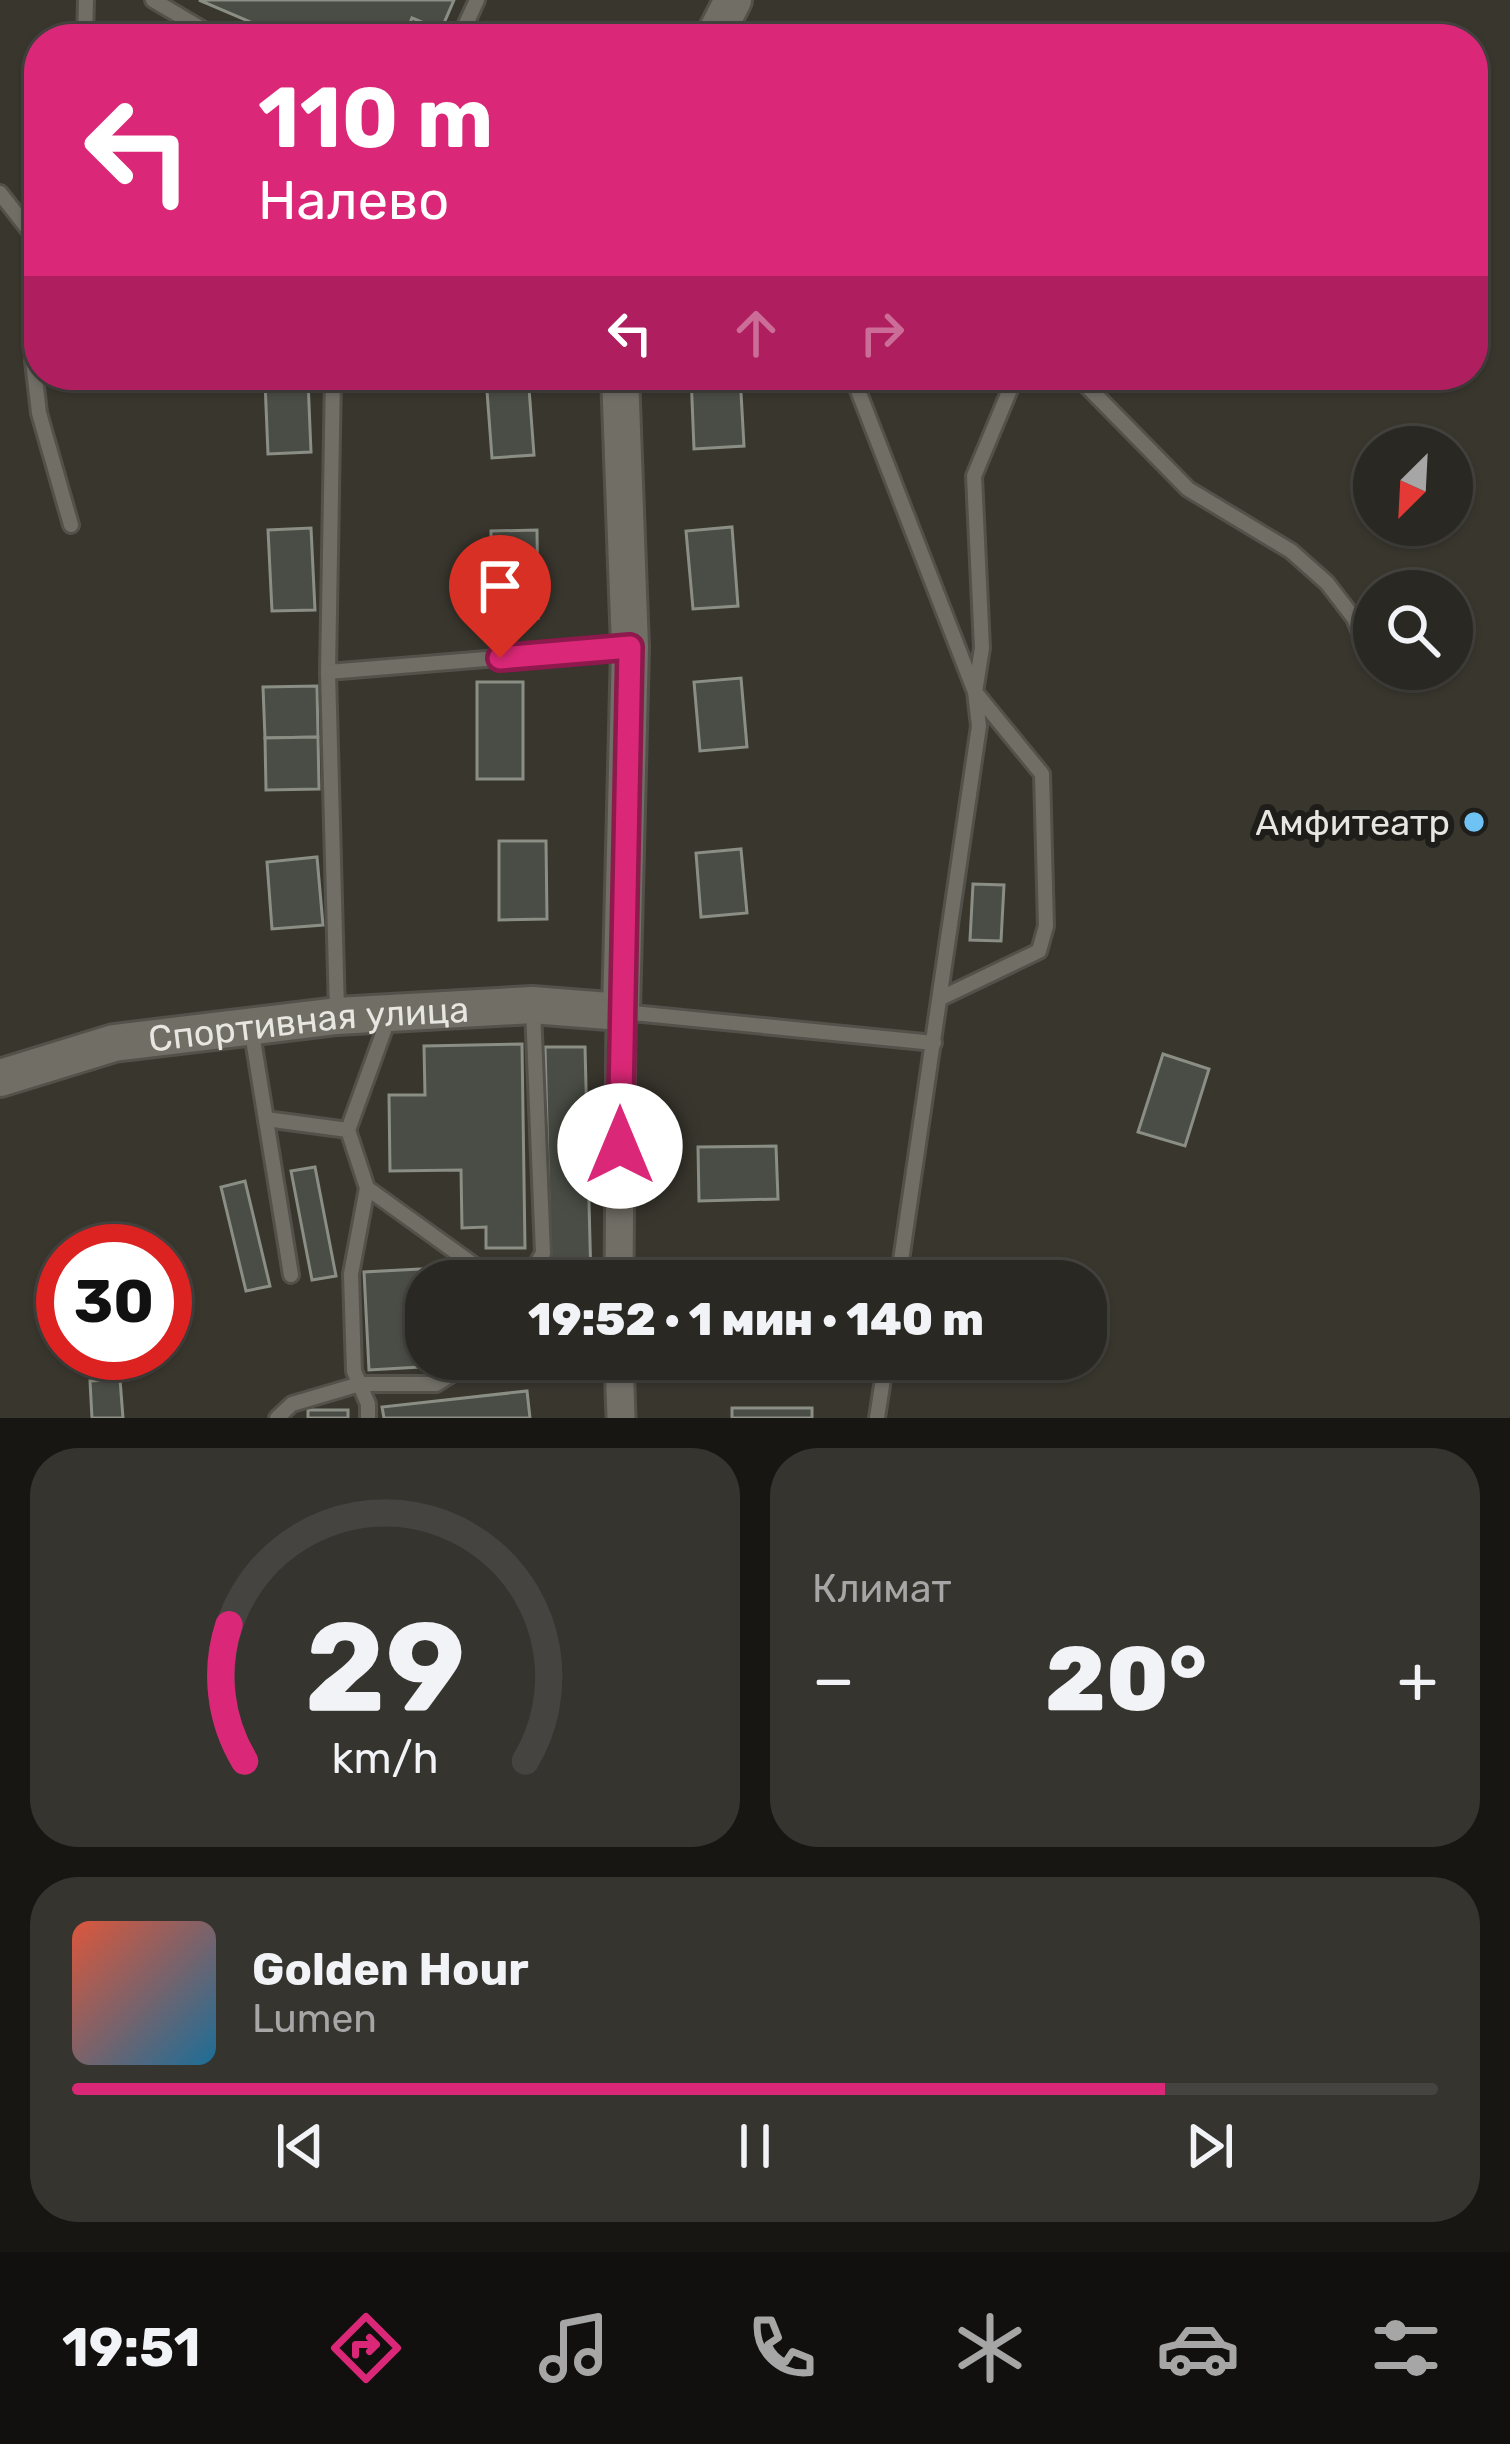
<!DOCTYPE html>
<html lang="ru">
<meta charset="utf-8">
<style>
body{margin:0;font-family:Rubik,sans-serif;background:#36342f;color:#f1f3f6;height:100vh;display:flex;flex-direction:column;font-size:45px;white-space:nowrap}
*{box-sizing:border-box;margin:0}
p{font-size:39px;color:#a5a6a5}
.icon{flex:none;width:66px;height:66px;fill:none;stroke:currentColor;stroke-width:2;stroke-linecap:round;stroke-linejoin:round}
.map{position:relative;height:1418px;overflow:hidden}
.details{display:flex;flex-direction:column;gap:30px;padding:30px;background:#171613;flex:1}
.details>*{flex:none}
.banner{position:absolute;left:24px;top:24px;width:1464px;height:366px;border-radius:48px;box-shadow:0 3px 9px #0004,0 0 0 3px #464440;background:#db2777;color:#fff;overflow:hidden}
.needle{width:78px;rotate:204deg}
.buttons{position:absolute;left:1353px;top:426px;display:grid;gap:24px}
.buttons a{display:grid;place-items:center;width:120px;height:120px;border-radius:50%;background:#2a2822;box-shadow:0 3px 9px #0004,0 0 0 3px #464440;font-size:60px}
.speed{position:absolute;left:36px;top:1224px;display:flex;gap:24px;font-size:60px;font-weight:700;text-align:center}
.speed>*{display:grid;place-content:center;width:156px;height:156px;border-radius:50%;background:#2a2822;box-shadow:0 3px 9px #0004,0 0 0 3px #464440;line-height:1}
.speed .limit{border:18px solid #d22;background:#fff;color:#111}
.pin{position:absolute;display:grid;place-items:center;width:102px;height:102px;color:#fff;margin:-123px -51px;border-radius:50% 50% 50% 0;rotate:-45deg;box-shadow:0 0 12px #0007}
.pin .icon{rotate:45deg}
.me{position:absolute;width:132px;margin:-66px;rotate:0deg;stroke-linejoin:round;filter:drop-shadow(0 0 9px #0008)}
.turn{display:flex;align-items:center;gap:42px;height:252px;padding:0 36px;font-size:54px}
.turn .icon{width:156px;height:156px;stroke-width:2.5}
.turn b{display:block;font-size:84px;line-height:102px}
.lanes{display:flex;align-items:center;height:114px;padding:0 36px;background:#0003;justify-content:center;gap:60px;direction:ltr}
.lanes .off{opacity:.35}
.big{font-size:90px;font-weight:800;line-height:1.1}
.details .card{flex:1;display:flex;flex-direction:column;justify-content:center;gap:18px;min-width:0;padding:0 42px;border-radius:48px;background:#36342f}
.details .dial{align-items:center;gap:0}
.dial svg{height:312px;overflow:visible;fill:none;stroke:#464440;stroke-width:7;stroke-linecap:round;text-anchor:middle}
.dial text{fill:#f1f3f6;stroke:none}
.song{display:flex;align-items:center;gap:36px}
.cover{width:144px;height:144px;border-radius:18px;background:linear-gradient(135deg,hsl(10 70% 55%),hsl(200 70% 35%))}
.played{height:12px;border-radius:6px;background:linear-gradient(90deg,#db2777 80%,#464440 80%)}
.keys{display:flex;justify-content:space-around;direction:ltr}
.heat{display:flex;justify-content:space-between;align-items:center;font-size:66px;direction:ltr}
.details .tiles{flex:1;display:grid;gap:30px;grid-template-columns:1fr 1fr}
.card:last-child{grid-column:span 2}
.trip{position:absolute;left:405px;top:1260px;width:702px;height:120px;border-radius:48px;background:#2a2822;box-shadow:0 3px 9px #0004,0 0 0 3px #464440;font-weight:800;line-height:120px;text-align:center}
.tabs{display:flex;height:192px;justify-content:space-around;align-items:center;background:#11100e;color:#a5a6a5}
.tabs .icon{width:84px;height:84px}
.tabs .current{color:#db2777}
.tabs b{font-size:54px;color:#f1f3f6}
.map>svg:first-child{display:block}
</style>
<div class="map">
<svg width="1510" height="1418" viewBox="0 0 1510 1418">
<rect width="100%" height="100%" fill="#38362d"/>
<g fill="#4a4d45" stroke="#8a8e84" stroke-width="3">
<path d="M199,0H454L441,30L412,18L403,39H290Z"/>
<path d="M528,375L534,455L492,458L486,378Z"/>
<path d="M691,375H740L744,446L694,449Z"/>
<path d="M308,380L311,452L268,454L265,382Z"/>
<path d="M732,527L738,606L693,609L686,531Z"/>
<path d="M311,528L315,610L272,611L268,530Z"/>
<path d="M537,530L538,618L492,619L491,531Z"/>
<path d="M741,678L747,747L700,751L694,682Z"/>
<rect x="477" y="682" width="46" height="97"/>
<path d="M317,686L318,737L265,738L263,687Z"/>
<path d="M318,737L319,789L266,790L265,738Z"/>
<path d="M499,841H546L547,919L499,920Z"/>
<path d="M741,849L747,913L701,917L696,853Z"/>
<path d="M317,857L323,925L272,929L267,862Z"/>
<path d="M973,884L1004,885L1001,941L970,940Z"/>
<path d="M522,1044L525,1248H486V1227L462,1228L461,1170L390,1171L389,1095H425L424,1046Z"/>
<path d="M545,1047H585L591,1280L551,1281Z"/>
<path d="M1163,1054L1209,1069L1185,1146L1138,1132Z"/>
<path d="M776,1146L778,1199L699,1201L698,1147Z"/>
<path d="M315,1167L336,1276L312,1280L291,1171Z"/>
<path d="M245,1181L270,1286L246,1291L221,1187Z"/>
<path d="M457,1267L458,1281H426V1359H438V1366L369,1370L364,1272Z"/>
<path d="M120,1379L123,1418H92L90,1381Z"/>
<path d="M527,1391L530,1418H384L382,1407Z"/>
<rect x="732" y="1408" width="80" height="10"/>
<rect x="308" y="1410" width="40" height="8"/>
</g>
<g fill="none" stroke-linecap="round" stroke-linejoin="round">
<g stroke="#53514a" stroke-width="20">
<g id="service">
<path d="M153,0L219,39"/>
<path d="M85,39L86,0"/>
<path d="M459,39L477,0"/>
<path d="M0,193L39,243"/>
<path d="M39,353L33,361L39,413L71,525"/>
<path d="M333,375L328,672L337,1012"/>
<path d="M852,375L975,692L979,726L898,1281"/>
<path d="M1076,375L1188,489L1291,551L1327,583L1354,618L1374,665"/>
<path d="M328,672L630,647"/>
<path d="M941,998L1039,951L1046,926L1042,774L975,692L982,648L974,476L1016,375"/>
<path d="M623,1012L934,1043"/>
<path d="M390,1014L348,1130L367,1188L496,1281"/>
<path d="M251,1027L291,1275"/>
<path d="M266,1119L348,1130"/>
<path d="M367,1188L351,1274L354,1371L368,1404V1418"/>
<path d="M527,1281L543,1253L533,1010"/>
<path d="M277,1418L292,1404L360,1384H436L452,1374L467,1359"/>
<path d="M877,1418L886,1359"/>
</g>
</g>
<g stroke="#53514a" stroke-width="33">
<g id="minor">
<path d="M619,1281L621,1012"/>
<path d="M619,1359L621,1418"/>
</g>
</g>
<g stroke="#53514a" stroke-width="42">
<g id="tertiary">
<path d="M713,39L733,0"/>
<path id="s1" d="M0,1078L114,1043L337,1016L532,1005L621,1012L630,647L620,375"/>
</g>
</g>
<use href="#service" stroke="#706e65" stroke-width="14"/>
<use href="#minor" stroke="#706e65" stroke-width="27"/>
<use href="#tertiary" stroke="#706e65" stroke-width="36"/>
</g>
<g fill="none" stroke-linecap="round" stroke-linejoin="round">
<g stroke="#8e194d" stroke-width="30">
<path id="route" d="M500,658L630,647L620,1146"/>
</g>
<use href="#route" stroke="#db2777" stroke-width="21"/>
</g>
<circle fill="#6fc2f4" stroke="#1e1d19" stroke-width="4.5" cx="1474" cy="822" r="12"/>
<g text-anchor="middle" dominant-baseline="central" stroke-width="12" stroke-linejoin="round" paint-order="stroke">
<g font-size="36" fill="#e7e6e0" stroke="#1e1d19" text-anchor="end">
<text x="1450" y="822">Амфитеатр</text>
</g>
<g font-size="36" fill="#e7e6e0" stroke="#1e1d19">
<text stroke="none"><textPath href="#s1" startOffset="315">Спортивная улица</textPath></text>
</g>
</g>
</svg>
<div class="buttons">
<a><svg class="needle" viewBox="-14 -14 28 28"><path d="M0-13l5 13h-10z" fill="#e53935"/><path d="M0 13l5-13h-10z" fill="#a5a6a5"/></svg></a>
<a><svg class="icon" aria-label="search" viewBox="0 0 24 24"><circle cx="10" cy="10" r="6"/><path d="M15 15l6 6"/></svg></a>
</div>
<div class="speed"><div class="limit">30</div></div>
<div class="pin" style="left:500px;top:658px;background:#d93025"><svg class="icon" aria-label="arrive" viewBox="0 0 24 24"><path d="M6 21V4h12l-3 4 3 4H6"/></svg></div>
<svg class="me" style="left:620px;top:1146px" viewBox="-20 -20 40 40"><circle r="19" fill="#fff"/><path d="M0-13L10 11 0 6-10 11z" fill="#db2777"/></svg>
<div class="trip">19:52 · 1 мин · 140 m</div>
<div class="banner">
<div class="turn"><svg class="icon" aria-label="left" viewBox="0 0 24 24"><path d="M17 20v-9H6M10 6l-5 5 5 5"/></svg><div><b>110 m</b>Налево</div></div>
<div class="lanes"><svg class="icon" aria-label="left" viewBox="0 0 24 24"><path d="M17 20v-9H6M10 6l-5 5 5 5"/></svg><svg class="icon off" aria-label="ahead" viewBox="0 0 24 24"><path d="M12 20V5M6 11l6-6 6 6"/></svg><svg class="icon off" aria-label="right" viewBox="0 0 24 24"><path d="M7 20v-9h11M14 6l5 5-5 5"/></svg></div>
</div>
</div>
<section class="details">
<div class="tiles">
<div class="card dial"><svg viewBox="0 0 100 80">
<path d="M14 69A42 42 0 1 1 86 69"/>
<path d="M14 69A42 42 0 0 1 10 34" stroke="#db2777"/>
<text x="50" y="56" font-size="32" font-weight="700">29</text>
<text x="50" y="72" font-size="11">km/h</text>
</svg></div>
<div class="card"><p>Климат</p>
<div class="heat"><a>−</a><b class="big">20°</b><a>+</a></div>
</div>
<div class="card">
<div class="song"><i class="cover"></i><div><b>Golden Hour</b><p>Lumen</p></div></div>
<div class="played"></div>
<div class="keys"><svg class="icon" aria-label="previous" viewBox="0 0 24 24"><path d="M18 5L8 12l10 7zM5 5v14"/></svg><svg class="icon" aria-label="pause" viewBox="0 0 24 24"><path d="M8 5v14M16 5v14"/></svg><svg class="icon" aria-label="next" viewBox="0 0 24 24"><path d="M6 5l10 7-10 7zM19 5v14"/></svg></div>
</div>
</div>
</section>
<nav class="tabs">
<b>19:51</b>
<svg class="icon current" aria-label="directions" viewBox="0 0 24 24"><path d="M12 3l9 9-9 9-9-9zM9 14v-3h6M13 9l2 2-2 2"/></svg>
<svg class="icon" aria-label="music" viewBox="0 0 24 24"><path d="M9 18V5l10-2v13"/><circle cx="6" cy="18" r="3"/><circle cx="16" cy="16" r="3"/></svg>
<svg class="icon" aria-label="phone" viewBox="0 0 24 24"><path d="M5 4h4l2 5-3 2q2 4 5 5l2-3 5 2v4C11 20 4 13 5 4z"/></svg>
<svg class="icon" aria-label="climate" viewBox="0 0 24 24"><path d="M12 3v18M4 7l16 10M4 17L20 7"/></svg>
<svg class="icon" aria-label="car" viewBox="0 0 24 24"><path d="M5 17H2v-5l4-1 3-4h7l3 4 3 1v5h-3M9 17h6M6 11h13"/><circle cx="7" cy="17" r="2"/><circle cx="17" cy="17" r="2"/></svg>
<svg class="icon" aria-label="filters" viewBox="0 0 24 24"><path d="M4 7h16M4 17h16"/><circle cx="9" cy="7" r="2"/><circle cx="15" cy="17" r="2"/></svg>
</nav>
